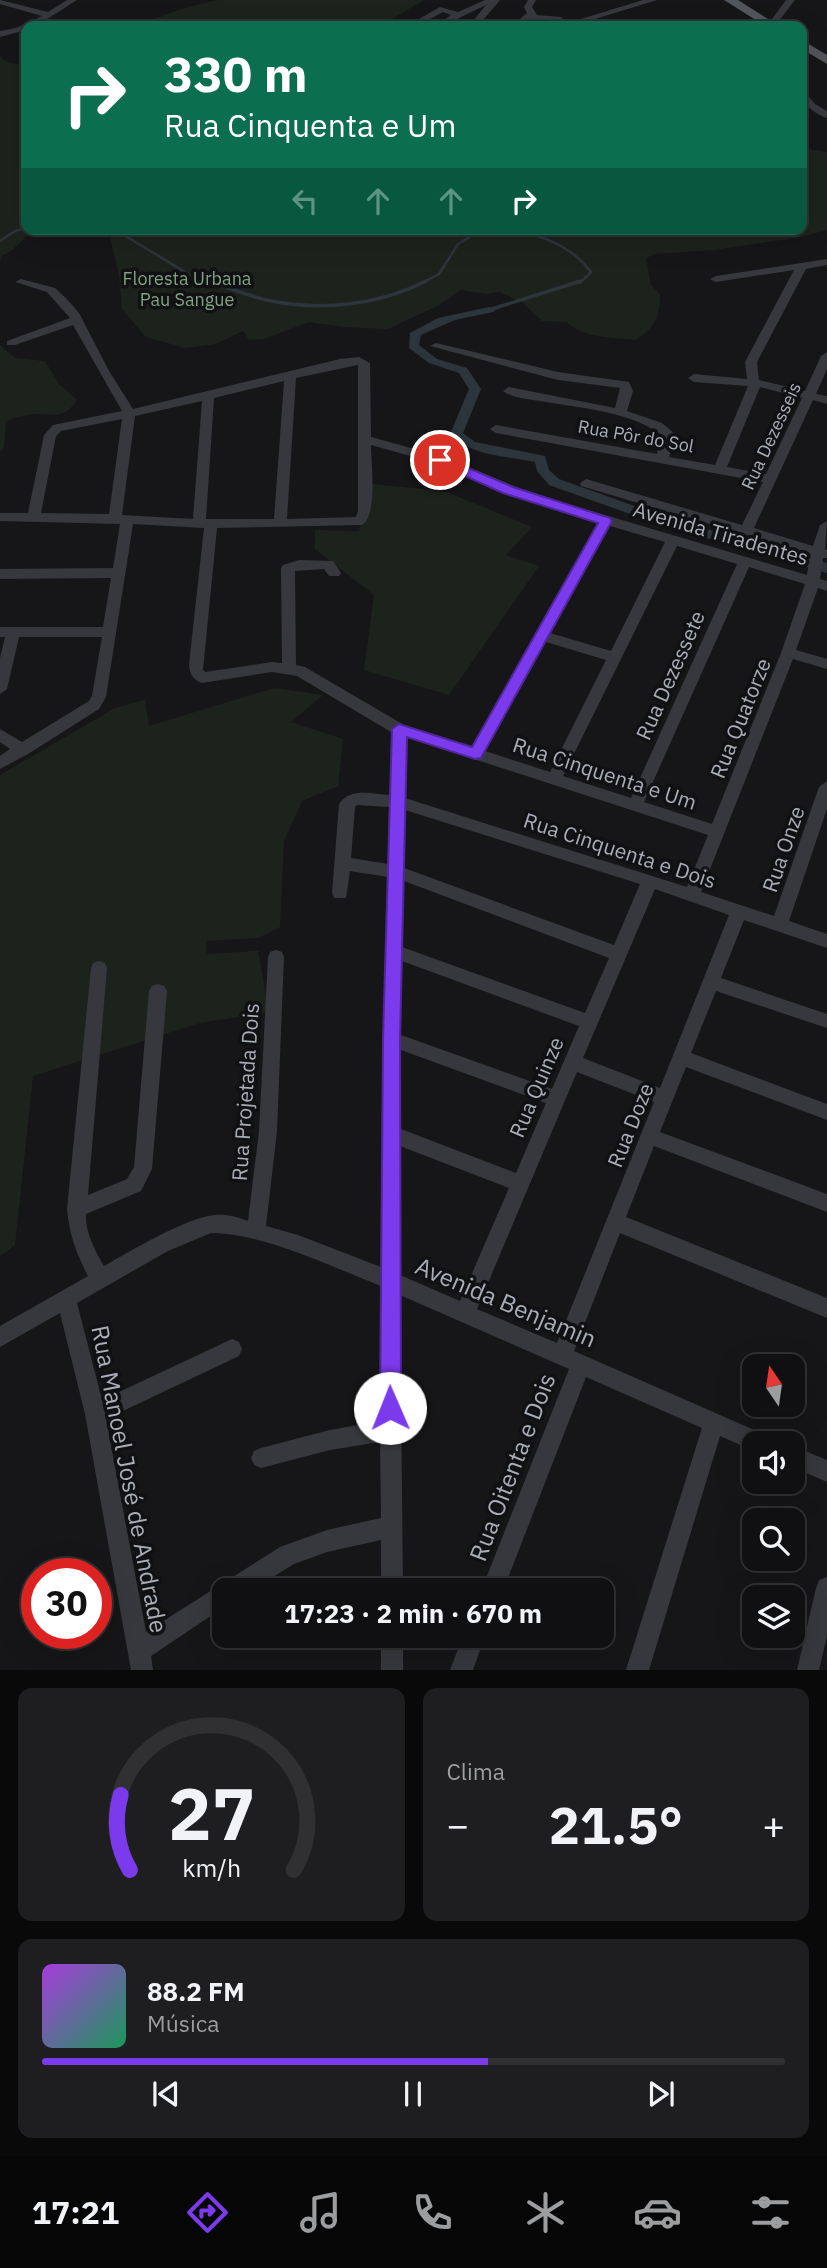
<!DOCTYPE html>
<html lang="pt">
<meta charset="utf-8">
<style>
body{margin:0;font-family:"IBM Plex Sans",sans-serif;background:#1e1e20;color:#f1f3f6;height:100vh;display:flex;flex-direction:column;font-size:26px;white-space:nowrap}
*{box-sizing:border-box;margin:0}
p{font-size:23px;color:#9c9d9f}
.icon{flex:none;width:38px;height:38px;fill:none;stroke:currentColor;stroke-width:2;stroke-linecap:round;stroke-linejoin:round}
.map{position:relative;height:1670px;overflow:hidden}
.details{display:flex;flex-direction:column;gap:18px;padding:18px;background:#09090a;flex:1}
.details>*{flex:none}
.top-card{position:absolute;left:21px;top:21px;width:786px;height:214px;border-radius:14px;box-shadow:0 7px 28px #0002,0 0 0 2px #303032;background:#0b6e4f;color:#fff;overflow:hidden}
.needle{width:46px;rotate:347deg}
.buttons{position:absolute;left:742px;top:1354px;display:grid;gap:14px}
.buttons a{display:grid;place-items:center;width:63px;height:63px;border-radius:14px;background:#101012;box-shadow:0 7px 28px #0002,0 0 0 2px #303032;font-size:35px}
.speed{position:absolute;left:21px;top:1558px;display:flex;gap:14px;font-size:35px;font-weight:700;text-align:center}
.speed>*{display:grid;place-content:center;width:91px;height:91px;border-radius:50%;background:#101012;box-shadow:0 7px 28px #0002,0 0 0 2px #303032;line-height:1}
.speed .limit{border:10px solid #d22;background:#fff;color:#111}
.pin{position:absolute;display:grid;place-items:center;width:60px;height:60px;color:#fff;margin:-30px;border:4px solid #fff;border-radius:50%;box-shadow:0 2px 7px #0007}
.me{position:absolute;width:77px;margin:-38px;rotate:359deg;stroke-linejoin:round;filter:drop-shadow(0 0 5px #0008)}
.turn{display:flex;align-items:center;gap:24px;height:147px;padding:0 28px;font-size:32px}
.turn .icon{width:91px;height:91px;stroke-width:2.5}
.turn b{display:block;font-size:49px;line-height:60px}
.lanes{display:flex;align-items:center;height:66px;padding:0 28px;background:#0003;justify-content:center;gap:35px;direction:ltr}
.lanes .off{opacity:.35}
.big{font-size:52px;font-weight:800;line-height:1.1}
.details .widget{flex:1;display:flex;flex-direction:column;justify-content:center;gap:10px;min-width:0;padding:0 24px;border-radius:14px;background:#1e1e20}
.details .dial{align-items:center;gap:0}
.dial svg{height:182px;overflow:visible;fill:none;stroke:#303032;stroke-width:7;stroke-linecap:round;text-anchor:middle}
.dial text{fill:#f1f3f6;stroke:none}
.song{display:flex;align-items:center;gap:21px}
.cover{width:84px;height:84px;border-radius:10px;background:linear-gradient(135deg,hsl(280 70% 55%),hsl(150 70% 35%))}
.played{height:7px;border-radius:4px;background:linear-gradient(90deg,#7c3aed 60%,#303032 60%)}
.keys{display:flex;justify-content:space-around;direction:ltr}
.heat{display:flex;justify-content:space-between;align-items:center;font-size:38px;direction:ltr}
.details .tiles{flex:1;display:grid;gap:18px;grid-template-columns:1fr 1fr}
.widget:last-child{grid-column:span 2}
.trip{position:absolute;left:212px;top:1578px;width:402px;height:70px;border-radius:14px;background:#101012;box-shadow:0 7px 28px #0002,0 0 0 2px #303032;font-weight:800;line-height:70px;text-align:center}
.menu{display:flex;height:112px;justify-content:space-around;align-items:center;background:#060607;color:#9c9d9f}
.menu .icon{width:49px;height:49px}
.menu .selected{color:#7c3aed}
.menu b{font-size:32px;color:#f1f3f6}
.map>svg:first-child{display:block}
</style>
<div class="map">
<svg width="827" height="1670" viewBox="0 0 827 1670">
<rect width="100%" height="100%" fill="#161618"/>
<g fill="#1c231d">
<path d="M218,0H424L387,22L391,26H136L178,10Z"/>
<path d="M0,56C7,64 17,66 26,61V229H56L27,236L11,251L1,256L0,264Z"/>
<path d="M802,148L827,152V230L800,237L714,250L655,254L646,258L651,285L660,294C660,316 655,328 636,340C614,337 584,339 567,322L542,321L523,303L500,292L486,294L461,290L439,305L388,329L344,327L309,322L264,339L249,340L243,331L216,344L185,348L146,337L122,309L119,275L108,229H802Z"/>
<path d="M0,345L15,358L45,361L59,384L77,400C62,421 57,413 34,414C25,415 15,418 6,421L4,447L0,453Z"/>
<path d="M372,484L444,491L532,527L506,555L539,566L449,695L364,670L374,595L315,549V530L359,531Z"/>
<path d="M274,688L323,695L291,722L343,739L338,786L302,801L284,841L280,927L258,938L206,941L207,954L258,951L269,1012L200,1023L33,1076L15,1245L0,1256V775L115,708L145,700L149,726Z"/>
</g>
<g fill="none" stroke-linecap="round" stroke-linejoin="round">
<g stroke="#2c353c" stroke-width="2.5">
<path d="M114,229L190,275L213,283"/>
<path d="M505,229C537,233 571,245 591,272L580,283"/>
<path d="M0,241L15,231L26,228"/>
<path d="M422,283L439,274L458,244L483,229"/>
</g>
<g stroke="#2c353c" stroke-width="3.5">
<path d="M208,281C228,287 250,297 271,301C323,311 379,305 426,281"/>
<path d="M489,310L581,281"/>
</g>
<path fill="#2c353c" fill-rule="evenodd" d="M489,307L495,310L493,312L455,320L421,335L419,345L437,359L467,368L481,389L463,433L475,442L545,456L549,470L559,479L668,518L827,563V573L658,524L549,485L537,471L535,462C507,456 470,456 450,434L469,389L459,373L429,363L409,348L410,333L438,318Z"/>
<g fill="#37383d" fill-rule="evenodd">
<path d="M0,0L48,12L67,0H77L41,23L26,26V30L0,37V31L16,28L42,16L0,4Z"/>
<path d="M485,0H500L478,26H469L486,5L445,25L441,22L451,15L443,12L419,25L412,23L440,7L458,12Z"/>
<path d="M528,0H536L532,7L537,15L561,17L572,26L537,20L535,26H527L528,21L521,26H512L527,13L524,7Z"/>
<path d="M643,0H657L592,20L598,26H589L581,19Z"/>
<path d="M786,0H795L775,26H767Z"/>
<path d="M802,89L815,104L827,111V118C813,113 801,104 802,89Z"/>
<path d="M827,259V265L806,269L757,362L759,380L805,391L821,356L827,352V369L816,394L827,396V404L813,400L754,528L813,546L820,525L827,521L825,549L827,550V558H823L820,579L827,581V591L818,588L796,650L827,659V669L793,659L701,892L774,916L819,787L827,781V809L789,921L827,934V948L744,920L721,978L827,1014V1028L716,991L691,1053L827,1104V1120L686,1067L660,1132L827,1194V1212L654,1146L626,1217L827,1298V1318L620,1233L574,1351L770,1437L773,1444H754V1451L720,1436L649,1670H626L702,1428L586,1377L503,1591H481L569,1369L400,1295L403,1591H381V1540L327,1552L294,1564L250,1591H224V1607L151,1656L153,1670H131L85,1414L60,1313L0,1347V1326L88,1276C76,1253 69,1233 67,1209L91,968L93,963L99,961L105,963L107,968L88,1195L127,1179L134,1167L149,991L152,986L158,984L164,986L167,991L152,1169L141,1191L86,1214C85,1232 95,1251 104,1266C129,1252 187,1217 215,1215C227,1214 237,1217 248,1221L259,1131L268,957L270,952L276,950L282,952L284,957L277,1131L266,1226L298,1235L381,1267L388,877L350,871L346,898H334L332,893L339,804C350,787 372,794 390,795L391,732L297,676L272,672L202,683C193,680 189,673 189,664L204,528L133,524L106,697L99,709L28,754L0,769V756L10,749L0,742V729L22,742L89,701L92,696L102,637H19L7,689L0,694V658L5,637H0V627H103L111,578L0,579V569L113,568L120,524L0,521V513H28L44,435L53,425L122,411L73,325L15,345H7V341L70,318L47,292L15,282L21,279L55,288L66,298L79,313L109,371L133,409L340,359L359,357L370,363L371,437L444,457L531,493L807,575L810,554L581,486L580,483L586,479L742,525L763,482L496,433L490,429L496,425L657,454L662,435C629,411 580,408 540,401C528,399 512,398 503,391L509,387L615,408L620,388L558,380L430,346L436,343L558,372L629,382L633,391L627,411L662,423L675,434L669,457L715,465L748,386L694,382L688,378L694,374L747,379L745,362L794,270L716,282L710,279L716,276ZM358,365V511L356,517L287,519L296,378ZM284,381L274,519H206L214,398ZM760,387L802,398L766,474L727,467ZM202,401L193,519L122,515L135,416ZM122,419L109,514L41,513L56,436L61,431ZM371,445L436,463L521,499L599,522L472,747L404,725L305,667L296,665L295,571L324,569L329,576H339L341,573L333,561L299,560L283,565L281,568L282,663L272,662L205,672L203,670L217,528L362,525C378,515 371,463 371,445ZM610,526L665,542L611,651L550,633ZM677,546L737,564L631,798L563,776ZM749,567L805,584L781,653L712,824L644,802ZM546,642L606,660L550,772L485,751ZM406,737L708,835L687,887L405,798ZM357,805L389,807L388,864L351,858L355,807ZM405,810L640,884L614,945L404,868ZM404,881L609,958L585,1013L402,947ZM655,889L729,915L660,1088L583,1058ZM402,961L579,1026L552,1089L401,1035ZM401,1050L546,1103L516,1173L401,1129ZM577,1072L654,1102L557,1343L477,1309ZM400,1146L509,1188L460,1301L400,1275ZM211,1233C263,1233 332,1267 381,1286L380,1421L330,1430L261,1448L254,1451L251,1458L254,1465L261,1468L330,1450L380,1442L381,1518L327,1530L280,1547L146,1632L106,1419L239,1356L242,1349L239,1342L232,1339L102,1400L77,1303L168,1251Z"/>
<path d="M793,1446L827,1460V1482L793,1467Z"/>
<path d="M827,1577V1636L819,1670H797L816,1588L819,1580Z"/>
<rect x="381" y="1636" width="22" height="34"/>
<path d="M463,1636H485L473,1670H450Z"/>
</g>
<g fill="#53555c" fill-rule="evenodd">
<path d="M724,0H738L779,26H765Z"/>
<path d="M802,40L827,55V64L802,49Z"/>
</g>
</g>
<path fill="#7c3aed" stroke="#51269a" stroke-width="2" d="M440,456L513,487L610,518L612,521L481,758L475,759L407,737L400,1039L401,1408L398,1415L390,1418L383,1415L380,1408L383,1039L392,729L399,724L472,747L598,523L503,493L436,463L434,460Z"/>
<g text-anchor="middle" dominant-baseline="central" stroke-width="7" stroke-linejoin="round" paint-order="stroke">
<g font-size="18" fill="#7fa381" stroke="#111113">
<text x="187" y="278">Floresta Urbana<tspan x="187" dy="21">Pau Sangue</tspan></text>
</g>
<g font-size="18" fill="#a8adb8" stroke="#111113">
<text transform="translate(636 436) rotate(10)">Rua Pôr do Sol</text>
<text transform="translate(771 436) rotate(-65)">Rua Dezesseis</text>
</g>
<g font-size="21" fill="#a8adb8" stroke="#111113">
<text transform="translate(721 533) rotate(16)">Avenida Tiradentes</text>
<text transform="translate(670 675) rotate(-66)">Rua Dezessete</text>
<text transform="translate(740 718) rotate(-68)">Rua Quatorze</text>
<text transform="translate(605 773) rotate(18)">Rua Cinquenta e Um</text>
<text transform="translate(783 849) rotate(-71)">Rua Onze</text>
<text transform="translate(620 850) rotate(18)">Rua Cinquenta e Dois</text>
<text transform="translate(536 1087) rotate(-67)">Rua Quinze</text>
<text transform="translate(245 1092) rotate(-86)">Rua Projetada Dois</text>
<text transform="translate(630 1125) rotate(-68)">Rua Doze</text>
</g>
<g font-size="24" fill="#a8adb8" stroke="#111113">
<text transform="translate(506 1302) rotate(23)">Avenida Benjamin</text>
<text transform="translate(512 1467) rotate(-69)">Rua Oitenta e Dois</text>
<text transform="translate(130 1479) rotate(79)">Rua Manoel José de Andrade</text>
</g>
</g>
</svg>
<div class="buttons">
<a><svg class="needle" viewBox="-14 -14 28 28"><path d="M0-13l5 13h-10z" fill="#e53935"/><path d="M0 13l5-13h-10z" fill="#9c9d9f"/></svg></a>
<a><svg class="icon" aria-label="sound" viewBox="0 0 24 24"><path d="M4 9h4l5-4v14l-5-4H4zM17 9q2 3 0 6"/></svg></a>
<a><svg class="icon" aria-label="search" viewBox="0 0 24 24"><circle cx="10" cy="10" r="6"/><path d="M15 15l6 6"/></svg></a>
<a><svg class="icon" aria-label="layers" viewBox="0 0 24 24"><path d="M12 4l9 5-9 5-9-5zM3 14l9 5 9-5"/></svg></a>
</div>
<div class="speed"><div class="limit">30</div></div>
<div class="pin" style="left:440px;top:460px;background:#d93025"><svg class="icon" aria-label="arrive" viewBox="0 0 24 24"><path d="M6 21V4h12l-3 4 3 4H6"/></svg></div>
<svg class="me" style="left:390px;top:1408px" viewBox="-20 -20 40 40"><circle r="19" fill="#fff"/><path d="M0-13L10 11 0 6-10 11z" fill="#7c3aed"/></svg>
<div class="trip">17:23 · 2 min · 670 m</div>
<div class="top-card">
<div class="turn"><svg class="icon" aria-label="right" viewBox="0 0 24 24"><path d="M7 20v-9h11M14 6l5 5-5 5"/></svg><div><b>330 m</b>Rua Cinquenta e Um</div></div>
<div class="lanes"><svg class="icon off" aria-label="left" viewBox="0 0 24 24"><path d="M17 20v-9H6M10 6l-5 5 5 5"/></svg><svg class="icon off" aria-label="ahead" viewBox="0 0 24 24"><path d="M12 20V5M6 11l6-6 6 6"/></svg><svg class="icon off" aria-label="ahead" viewBox="0 0 24 24"><path d="M12 20V5M6 11l6-6 6 6"/></svg><svg class="icon" aria-label="right" viewBox="0 0 24 24"><path d="M7 20v-9h11M14 6l5 5-5 5"/></svg></div>
</div>
</div>
<section class="details">
<div class="tiles">
<div class="widget dial"><svg viewBox="0 0 100 80">
<path d="M14 69A42 42 0 1 1 86 69"/>
<path d="M14 69A42 42 0 0 1 10 36" stroke="#7c3aed"/>
<text x="50" y="56" font-size="32" font-weight="700">27</text>
<text x="50" y="72" font-size="11">km/h</text>
</svg></div>
<div class="widget"><p>Clima</p>
<div class="heat"><a>−</a><b class="big">21.5°</b><a>+</a></div>
</div>
<div class="widget">
<div class="song"><i class="cover"></i><div><b>88.2 FM</b><p>Música</p></div></div>
<div class="played"></div>
<div class="keys"><svg class="icon" aria-label="previous" viewBox="0 0 24 24"><path d="M18 5L8 12l10 7zM5 5v14"/></svg><svg class="icon" aria-label="pause" viewBox="0 0 24 24"><path d="M8 5v14M16 5v14"/></svg><svg class="icon" aria-label="next" viewBox="0 0 24 24"><path d="M6 5l10 7-10 7zM19 5v14"/></svg></div>
</div>
</div>
</section>
<nav class="menu">
<b>17:21</b>
<svg class="icon selected" aria-label="directions" viewBox="0 0 24 24"><path d="M12 3l9 9-9 9-9-9zM9 14v-3h6M13 9l2 2-2 2"/></svg>
<svg class="icon" aria-label="music" viewBox="0 0 24 24"><path d="M9 18V5l10-2v13"/><circle cx="6" cy="18" r="3"/><circle cx="16" cy="16" r="3"/></svg>
<svg class="icon" aria-label="phone" viewBox="0 0 24 24"><path d="M5 4h4l2 5-3 2q2 4 5 5l2-3 5 2v4C11 20 4 13 5 4z"/></svg>
<svg class="icon" aria-label="climate" viewBox="0 0 24 24"><path d="M12 3v18M4 7l16 10M4 17L20 7"/></svg>
<svg class="icon" aria-label="car" viewBox="0 0 24 24"><path d="M5 17H2v-5l4-1 3-4h7l3 4 3 1v5h-3M9 17h6M6 11h13"/><circle cx="7" cy="17" r="2"/><circle cx="17" cy="17" r="2"/></svg>
<svg class="icon" aria-label="filters" viewBox="0 0 24 24"><path d="M4 7h16M4 17h16"/><circle cx="9" cy="7" r="2"/><circle cx="15" cy="17" r="2"/></svg>
</nav>
